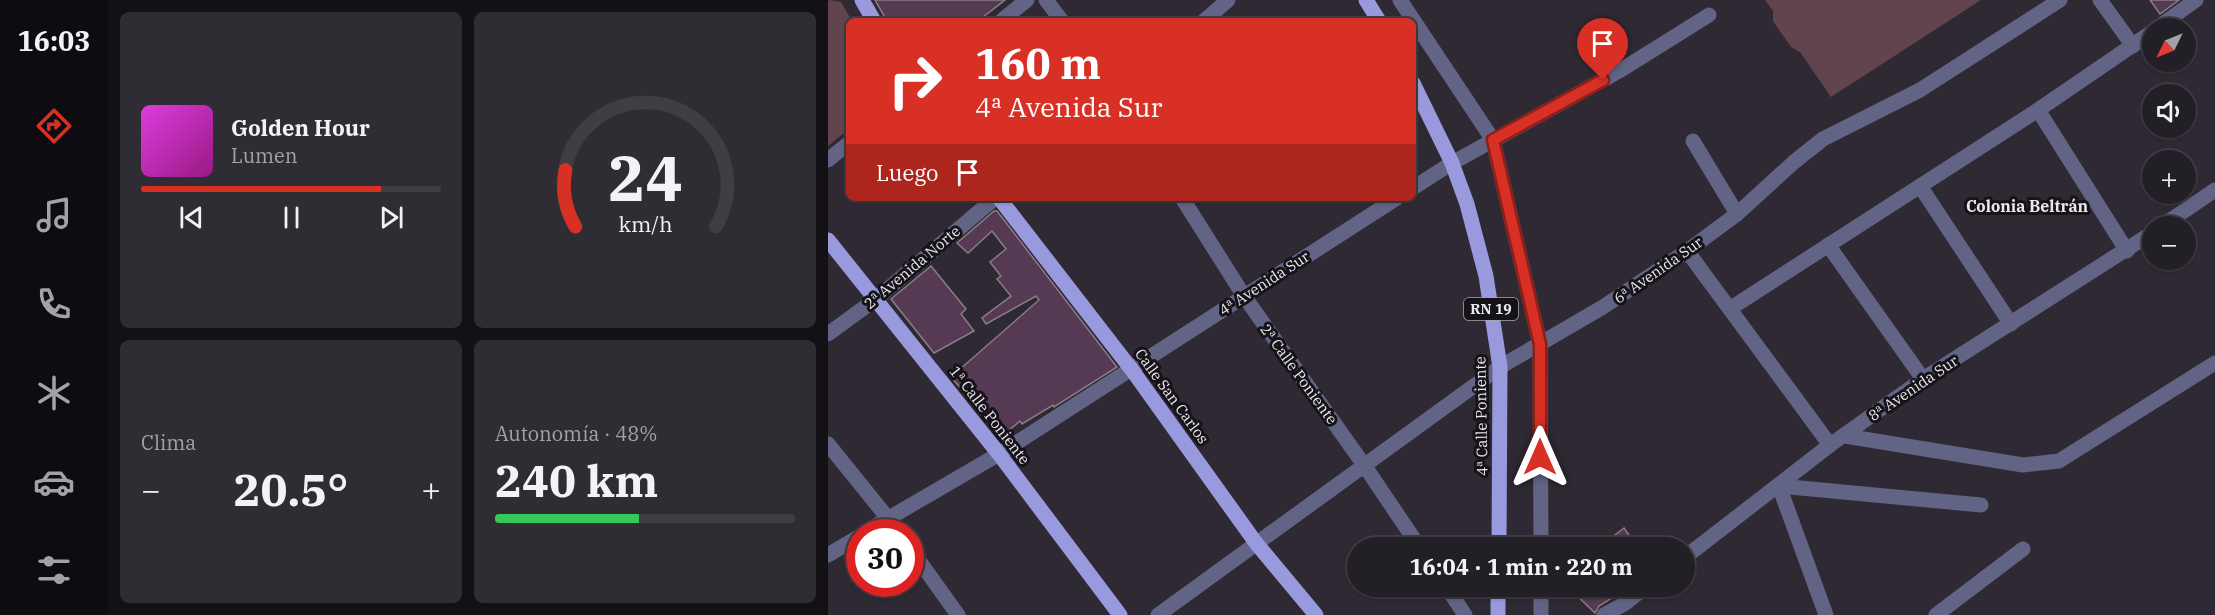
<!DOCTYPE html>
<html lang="es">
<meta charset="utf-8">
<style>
body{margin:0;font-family:"IBM Plex Serif",serif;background:#2f2c33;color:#f1f3f6;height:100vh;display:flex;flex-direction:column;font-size:22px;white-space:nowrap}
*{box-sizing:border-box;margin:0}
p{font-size:20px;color:#a3a2a7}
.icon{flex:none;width:33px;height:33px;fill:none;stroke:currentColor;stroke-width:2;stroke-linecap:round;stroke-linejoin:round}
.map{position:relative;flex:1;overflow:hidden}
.side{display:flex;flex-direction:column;gap:12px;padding:12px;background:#131115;width:720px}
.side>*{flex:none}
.hud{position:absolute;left:18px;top:18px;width:570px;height:183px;border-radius:9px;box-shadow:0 2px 4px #0004,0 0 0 2px #403d44;background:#d93025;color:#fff;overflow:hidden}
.needle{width:39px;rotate:227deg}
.controls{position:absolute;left:1314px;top:18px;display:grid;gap:12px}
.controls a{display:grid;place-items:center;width:54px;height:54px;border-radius:50%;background:#231f27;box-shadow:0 2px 4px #0004,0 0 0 2px #403d44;font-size:30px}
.speed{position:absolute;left:18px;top:519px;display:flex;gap:12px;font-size:30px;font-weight:700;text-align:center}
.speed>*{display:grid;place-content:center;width:78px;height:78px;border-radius:50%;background:#231f27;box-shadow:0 2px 4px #0004,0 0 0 2px #403d44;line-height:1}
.speed .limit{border:9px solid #d22;background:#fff;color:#111}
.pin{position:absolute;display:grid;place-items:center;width:51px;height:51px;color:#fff;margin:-62px -26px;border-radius:50% 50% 50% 0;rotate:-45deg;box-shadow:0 0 6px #0007}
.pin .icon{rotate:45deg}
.me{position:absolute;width:66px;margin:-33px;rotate:0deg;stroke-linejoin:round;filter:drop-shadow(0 0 4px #0008)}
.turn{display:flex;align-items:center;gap:21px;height:126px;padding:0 30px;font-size:27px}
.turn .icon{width:78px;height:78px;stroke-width:2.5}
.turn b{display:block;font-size:42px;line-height:51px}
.then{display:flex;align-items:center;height:57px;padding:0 30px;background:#0003;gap:12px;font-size:22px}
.big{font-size:45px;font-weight:700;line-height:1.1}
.side .card{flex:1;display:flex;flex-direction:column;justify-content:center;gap:9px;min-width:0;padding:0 21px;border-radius:9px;background:#2f2c33}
.side .dial{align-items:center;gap:0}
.dial svg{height:156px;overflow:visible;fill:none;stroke:#403d44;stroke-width:7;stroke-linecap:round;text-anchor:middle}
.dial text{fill:#f1f3f6;stroke:none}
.song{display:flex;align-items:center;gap:18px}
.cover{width:72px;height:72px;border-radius:9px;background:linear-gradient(135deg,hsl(300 70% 55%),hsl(310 70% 35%))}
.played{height:6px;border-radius:3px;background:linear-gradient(90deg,#d93025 80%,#403d44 80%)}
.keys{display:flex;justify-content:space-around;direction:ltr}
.heat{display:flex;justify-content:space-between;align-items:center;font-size:33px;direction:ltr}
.charge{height:9px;border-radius:4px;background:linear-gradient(90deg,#34c759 48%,#403d44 0)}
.side .tiles{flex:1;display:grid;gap:12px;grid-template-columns:repeat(2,1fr)}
.trip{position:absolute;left:519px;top:537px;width:348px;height:60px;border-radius:30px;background:#231f27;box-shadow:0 2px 4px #0004,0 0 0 2px #403d44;font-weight:700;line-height:60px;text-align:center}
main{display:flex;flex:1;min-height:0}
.menu{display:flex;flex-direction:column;width:108px;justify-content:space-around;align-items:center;background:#0e0c10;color:#a3a2a7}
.menu .icon{width:42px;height:42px}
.menu .current{color:#d93025}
.menu b{font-size:27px;color:#f1f3f6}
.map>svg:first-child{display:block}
</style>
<main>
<nav class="menu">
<b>16:03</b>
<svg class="icon current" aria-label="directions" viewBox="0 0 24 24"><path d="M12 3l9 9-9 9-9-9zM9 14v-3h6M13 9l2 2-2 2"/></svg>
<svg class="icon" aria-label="music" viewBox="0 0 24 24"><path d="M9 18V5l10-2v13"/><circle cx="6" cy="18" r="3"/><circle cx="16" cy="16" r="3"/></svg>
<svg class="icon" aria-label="phone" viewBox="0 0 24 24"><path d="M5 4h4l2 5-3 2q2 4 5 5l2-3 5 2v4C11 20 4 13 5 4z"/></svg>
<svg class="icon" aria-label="climate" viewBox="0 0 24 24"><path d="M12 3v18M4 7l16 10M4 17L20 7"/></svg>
<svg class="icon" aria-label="car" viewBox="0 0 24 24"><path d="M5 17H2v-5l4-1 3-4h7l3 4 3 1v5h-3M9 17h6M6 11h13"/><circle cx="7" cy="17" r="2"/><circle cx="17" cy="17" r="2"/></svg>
<svg class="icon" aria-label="filters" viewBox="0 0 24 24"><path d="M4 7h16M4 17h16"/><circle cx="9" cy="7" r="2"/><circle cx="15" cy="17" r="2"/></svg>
</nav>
<section class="side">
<div class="tiles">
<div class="card">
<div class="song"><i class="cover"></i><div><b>Golden Hour</b><p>Lumen</p></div></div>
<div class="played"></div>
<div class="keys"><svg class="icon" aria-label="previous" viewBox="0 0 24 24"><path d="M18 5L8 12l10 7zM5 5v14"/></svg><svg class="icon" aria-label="pause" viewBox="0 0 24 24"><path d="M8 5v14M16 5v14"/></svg><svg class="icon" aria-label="next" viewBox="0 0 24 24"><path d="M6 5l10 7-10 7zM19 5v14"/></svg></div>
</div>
<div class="card dial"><svg viewBox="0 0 100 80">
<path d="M14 69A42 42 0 1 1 86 69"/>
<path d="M14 69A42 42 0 0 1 9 40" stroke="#d93025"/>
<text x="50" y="56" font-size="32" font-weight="700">24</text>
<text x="50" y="72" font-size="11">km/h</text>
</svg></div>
<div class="card"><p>Clima</p>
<div class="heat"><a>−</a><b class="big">20.5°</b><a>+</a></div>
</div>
<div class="card"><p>Autonomía · 48%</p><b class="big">240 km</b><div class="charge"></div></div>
</div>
</section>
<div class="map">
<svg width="1387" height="615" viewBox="0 0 1387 615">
<rect width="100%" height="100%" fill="#2f2934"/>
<g fill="#62444e">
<path d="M2,0L13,2L24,21H21V129L0,146V1Z"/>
<path d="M937,0H1153L1003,97L972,52L963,47L945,21V11Z"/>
</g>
<g fill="#563952" stroke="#897d87" stroke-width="1.5">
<path d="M47,0H177L150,21H59Z"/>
<path d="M1322,0H1351L1332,14Z"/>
<path d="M166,211H169L289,367L226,407L225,405L194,424L192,421L180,431H170L123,377L211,300L208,296L158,324L154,318L183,296L169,279L173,276L162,262L178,249L164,231L140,253L129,243Z"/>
<path d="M103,266L138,309L133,314L146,331L106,353L63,299Z"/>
<path d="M796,528L810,548H770Z"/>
<path d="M739,586H803L771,606L767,613Z"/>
</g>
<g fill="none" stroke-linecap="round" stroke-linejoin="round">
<g stroke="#626485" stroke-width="15">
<path d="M218,0L234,21"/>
<path d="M572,0L665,140L712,344L713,548"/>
<path d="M1272,0L1305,46"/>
<path d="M173,21L199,0"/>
<path d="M376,21L400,0"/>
<path d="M1329,28L1368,0"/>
<path d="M1210,110L1299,251"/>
<path d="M865,141L909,214"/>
<path d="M0,160L21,143"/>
<path d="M1092,186L1183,324"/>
<path d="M585,188L624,163L793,70L881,15"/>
<path d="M354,198L416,296L536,465L592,548"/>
<path d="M1334,226L1387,190"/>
<path d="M1000,245L1095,379"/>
<path d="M859,251L1002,445"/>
<path d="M903,308L1210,110L1324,32"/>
<path d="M0,334L48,299L167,198"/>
<path d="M1017,436L1195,465L1231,461L1387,363"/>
<path d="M0,444L71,532"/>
<path d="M37,532L171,454L569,198"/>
<path d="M82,548L130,615"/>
<path d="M0,555L32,536"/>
<path d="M856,558L1002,445L1095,379L1324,233"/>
<path d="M618,586L637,615"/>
<path d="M713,586V615"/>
<path d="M330,615L672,367L775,307L859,251L909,214L966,162L995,139L1092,90L1232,0"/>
<path d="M776,615L796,604L819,586"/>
<path d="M998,615L951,486L1153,505"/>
<path d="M1108,615L1195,549"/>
</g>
<g stroke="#999ade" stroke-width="15">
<path d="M34,0L46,21"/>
<path d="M538,0L551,21"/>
<path d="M585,83L624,163L639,204L658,276L672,367L671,548"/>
<path d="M171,198L304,370L428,543L488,615"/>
<path d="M0,240L171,454L292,615"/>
<path d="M670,615V586"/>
</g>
</g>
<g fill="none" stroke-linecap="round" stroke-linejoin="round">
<g stroke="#8d1f18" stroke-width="15">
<path id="route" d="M712,457V344L665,140L775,80"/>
</g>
<use href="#route" stroke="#d93025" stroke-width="10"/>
</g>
<g text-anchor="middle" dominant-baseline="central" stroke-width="6" stroke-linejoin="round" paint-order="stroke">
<rect fill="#151318" stroke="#aaa7ae" stroke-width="1.5" x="636" y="298" width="54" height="22" rx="4.5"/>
<g font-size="14" font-weight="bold" fill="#eae6ee">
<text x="663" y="309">RN 19</text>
</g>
<g font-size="15" fill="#eae6ee" stroke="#151318">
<text transform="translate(84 267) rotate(-40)">2ª Avenida Norte</text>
<text transform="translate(830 270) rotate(-35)">6ª Avenida Sur</text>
<text transform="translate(436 283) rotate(-33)">4ª Avenida Sur</text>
<text transform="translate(471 374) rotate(54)">2ª Calle Poniente</text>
<text transform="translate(1085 388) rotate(-34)">8ª Avenida Sur</text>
<text transform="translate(344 396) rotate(54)">Calle San Carlos</text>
<text transform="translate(162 415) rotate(52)">1ª Calle Poniente</text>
<text transform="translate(653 416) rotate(-91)">4ª Calle Poniente</text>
</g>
<g font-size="16" font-weight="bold" fill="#eae6ee" stroke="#151318">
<text x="1199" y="206">Colonia Beltrán</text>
</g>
</g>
</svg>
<div class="controls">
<a><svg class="needle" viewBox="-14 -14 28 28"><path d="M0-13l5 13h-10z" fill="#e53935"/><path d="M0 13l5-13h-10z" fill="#a3a2a7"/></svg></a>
<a><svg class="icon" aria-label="sound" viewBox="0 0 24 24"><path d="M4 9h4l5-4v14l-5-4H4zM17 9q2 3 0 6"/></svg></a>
<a>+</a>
<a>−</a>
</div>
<div class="speed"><div class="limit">30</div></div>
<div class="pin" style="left:775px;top:80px;background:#d93025"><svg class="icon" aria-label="arrive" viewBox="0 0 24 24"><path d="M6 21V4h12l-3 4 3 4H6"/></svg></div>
<svg class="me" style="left:712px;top:457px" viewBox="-20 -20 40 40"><path d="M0-17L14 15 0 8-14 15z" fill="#d93025" stroke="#fff" stroke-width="4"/></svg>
<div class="trip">16:04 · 1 min · 220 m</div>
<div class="hud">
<div class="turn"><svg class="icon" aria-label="right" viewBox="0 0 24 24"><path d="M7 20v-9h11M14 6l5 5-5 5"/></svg><div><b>160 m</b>4ª Avenida Sur</div></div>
<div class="then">Luego<svg class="icon" aria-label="arrive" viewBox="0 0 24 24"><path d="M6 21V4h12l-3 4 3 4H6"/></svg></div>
</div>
</div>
</main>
